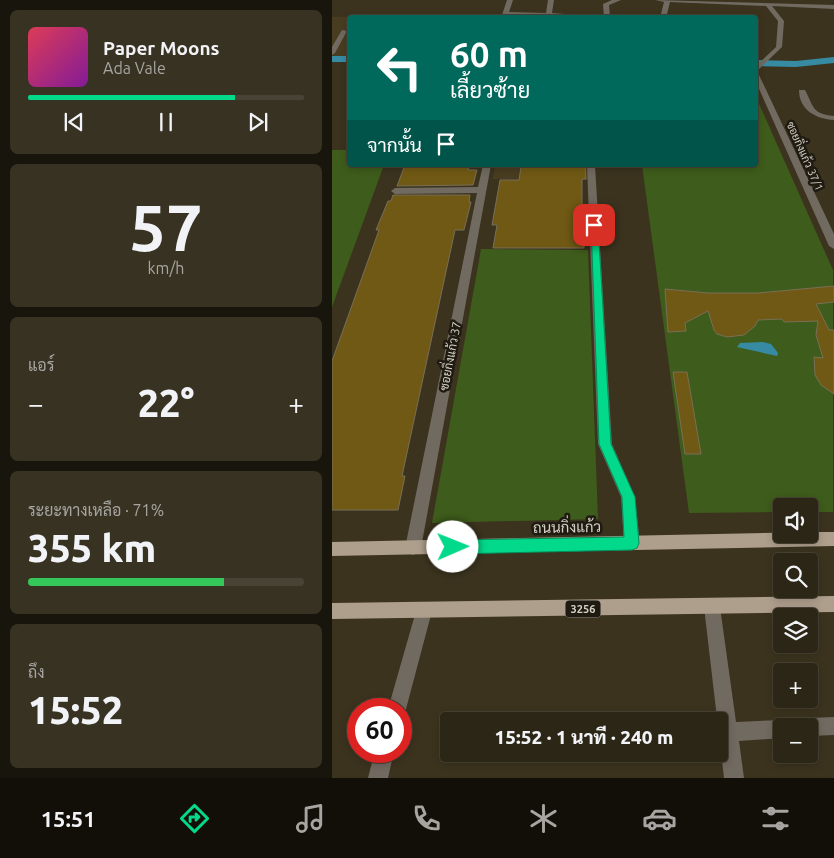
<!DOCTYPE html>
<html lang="th">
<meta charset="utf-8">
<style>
body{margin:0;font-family:Ubuntu,Sarabun,sans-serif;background:#383223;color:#f1f3f6;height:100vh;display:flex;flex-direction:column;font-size:19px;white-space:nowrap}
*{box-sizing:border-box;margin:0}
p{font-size:16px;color:#a6a5a1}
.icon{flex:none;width:28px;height:28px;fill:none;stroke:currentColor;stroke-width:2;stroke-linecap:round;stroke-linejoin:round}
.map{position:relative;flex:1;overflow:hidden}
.details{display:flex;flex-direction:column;gap:10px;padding:10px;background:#18150c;width:332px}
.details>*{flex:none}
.guide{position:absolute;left:15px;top:15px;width:411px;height:152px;border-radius:5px;box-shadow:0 2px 8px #0003,0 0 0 1px #484335;background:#00695c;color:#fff;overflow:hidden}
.controls{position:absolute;left:441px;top:498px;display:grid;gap:10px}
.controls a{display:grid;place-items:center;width:45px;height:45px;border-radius:5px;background:#2c2616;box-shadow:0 2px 8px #0003,0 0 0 1px #484335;font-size:25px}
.speed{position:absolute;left:15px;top:698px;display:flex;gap:10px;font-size:25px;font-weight:700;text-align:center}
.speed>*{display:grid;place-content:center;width:65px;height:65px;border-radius:50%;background:#2c2616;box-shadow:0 2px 8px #0003,0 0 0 1px #484335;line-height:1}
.speed .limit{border:8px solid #d22;background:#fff;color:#111}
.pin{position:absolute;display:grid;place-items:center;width:42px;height:42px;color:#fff;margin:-21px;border-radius:10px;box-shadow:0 2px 8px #0006}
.me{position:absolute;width:55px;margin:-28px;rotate:89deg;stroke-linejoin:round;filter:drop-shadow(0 0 4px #0008)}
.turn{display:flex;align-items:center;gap:18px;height:105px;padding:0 20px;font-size:22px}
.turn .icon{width:65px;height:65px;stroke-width:2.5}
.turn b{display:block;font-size:35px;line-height:42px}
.then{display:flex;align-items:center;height:48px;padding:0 20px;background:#0003;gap:10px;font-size:19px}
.big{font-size:38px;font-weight:800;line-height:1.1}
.details .card{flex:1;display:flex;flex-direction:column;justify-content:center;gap:8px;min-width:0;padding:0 18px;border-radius:8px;background:#383223}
.details .dial{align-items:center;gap:0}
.dial b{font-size:65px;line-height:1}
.song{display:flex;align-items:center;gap:15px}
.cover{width:60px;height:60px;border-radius:8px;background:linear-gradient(135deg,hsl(350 70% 55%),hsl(290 70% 35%))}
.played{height:5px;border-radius:2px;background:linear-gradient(90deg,#03d98b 75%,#484335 75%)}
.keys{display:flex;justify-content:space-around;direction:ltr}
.heat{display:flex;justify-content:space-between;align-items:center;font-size:28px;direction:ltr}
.charge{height:8px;border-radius:4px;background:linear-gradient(90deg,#34c759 71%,#484335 0)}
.trip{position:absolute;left:108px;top:712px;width:288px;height:50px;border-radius:5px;background:#2c2616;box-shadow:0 2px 8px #0003,0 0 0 1px #484335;font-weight:800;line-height:50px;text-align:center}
.tab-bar{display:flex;height:80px;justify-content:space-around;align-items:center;background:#120f09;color:#a6a5a1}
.tab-bar .icon{width:35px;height:35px}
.tab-bar .on{color:#03d98b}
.tab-bar b{font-size:22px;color:#f1f3f6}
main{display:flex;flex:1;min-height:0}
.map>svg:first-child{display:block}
</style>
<main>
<section class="details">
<div class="card">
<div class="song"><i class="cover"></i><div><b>Paper Moons</b><p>Ada Vale</p></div></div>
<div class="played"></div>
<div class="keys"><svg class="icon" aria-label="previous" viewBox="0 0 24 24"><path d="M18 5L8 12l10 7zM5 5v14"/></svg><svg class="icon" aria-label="pause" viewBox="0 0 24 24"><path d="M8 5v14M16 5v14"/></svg><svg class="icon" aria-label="next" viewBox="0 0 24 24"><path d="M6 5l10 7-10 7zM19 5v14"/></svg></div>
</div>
<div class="card dial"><b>57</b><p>km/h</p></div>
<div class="card"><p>แอร์</p>
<div class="heat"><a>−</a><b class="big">22°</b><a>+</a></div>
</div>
<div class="card"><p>ระยะทางเหลือ · 71%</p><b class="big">355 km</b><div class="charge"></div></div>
<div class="card"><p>ถึง</p><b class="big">15:52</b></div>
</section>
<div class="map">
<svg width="502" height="778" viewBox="0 0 502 778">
<rect width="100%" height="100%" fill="#3b331e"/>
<g fill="#483d20">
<path d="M114,15L113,18H18L17,56H0V17Z"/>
<path d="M163,165H257L258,180L161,179Z"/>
</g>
<g fill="#3e5c1b">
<path d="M424,97L501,270V512H478V506H450V512L357,513L310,165H424Z"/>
<path d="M0,150H17L18,165H52L0,307Z"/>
<path d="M149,249L256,250L266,519L100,523Z"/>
</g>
<path fill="#368ba3" d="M431,342L439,344L446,353L445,356L405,347L408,343Z"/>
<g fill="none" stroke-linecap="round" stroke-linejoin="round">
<g fill="#368ba3" fill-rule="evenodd">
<rect x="0" y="56" width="18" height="6"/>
<path d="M502,57V63L464,67L424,66V60L464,61Z"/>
</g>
</g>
<g fill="#705914" stroke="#796f58">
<path d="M73,165H138L136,170H145L141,185L65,186Z"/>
<path d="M217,165H253L254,179H250V217H253L252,248H161L165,225H160L168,180H187L189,167H216Z"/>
<path d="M61,195H138L137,202H139L132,230H123L70,476H73L66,510H0V361L47,230H44L56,201H59Z"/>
<path d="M502,286V302L484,304L497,330H502V394L489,385L483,375L482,357L491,358L484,335L486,321L452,322L450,319L426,320L423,326L412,335L395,337L385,334L382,330L376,311L353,323L354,331L336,332L333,289L376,293H426Z"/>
<path d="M341,372H355L369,454H353Z"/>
</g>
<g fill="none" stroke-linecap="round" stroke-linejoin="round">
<g fill="#716a61" fill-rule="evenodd">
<path d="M175,0H181L177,12L214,13L216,0H222L220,13L246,15L243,17L176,16L169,18Z"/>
<path d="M280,0H289L277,5L278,18H272L271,4Z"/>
<path d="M323,0L502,5V9L440,6L452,21L450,47L424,72V66L444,47L446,21L434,6L338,2L334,18H328L332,2Z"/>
<path d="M10,30L15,31L3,53L0,55V47Z"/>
<path d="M424,73L427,75L502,234V249L497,246L424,82Z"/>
<path d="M467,90H473C482,107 480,114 502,116V120C484,119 467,110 467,90Z"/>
<path d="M151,165H159L89,548L86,553L81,555L76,553L73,548L145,193L63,194L59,191L63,188L146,187Z"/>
<path d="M255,165L263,166L280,444L303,497L308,543L305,548L300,550L295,548L292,543L289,497L266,444Z"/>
<path d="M380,599L386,601L388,607L404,722L450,720L457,722L458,726H450V738L407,741L412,778H392L372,607L374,601Z"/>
<path d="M92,603L98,605L100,611L74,709L69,717V709H56L84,611L86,605Z"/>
<path d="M502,717V735L478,736V726H469L471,720L478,718Z"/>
<path d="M43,751H62L56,778H36Z"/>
</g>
<g fill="#ae9e8c" fill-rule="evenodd">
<path d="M478,532H502V546L0,556V542Z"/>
<path d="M502,596V612L0,619V603Z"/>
</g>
</g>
<path fill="#03d98b" stroke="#028d5a" d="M259,223L266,225L279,444L303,497L307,543L305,548L300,550L121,554L116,552L114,547L116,542L121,540L292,537L290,497L267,444Z"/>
<g text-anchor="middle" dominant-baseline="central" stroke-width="5" stroke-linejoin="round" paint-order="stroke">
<g font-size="11" fill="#d6d1c4" stroke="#1f1b12">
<text transform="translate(473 156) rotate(66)">ซอยกิ่งแก้ว 37/1</text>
</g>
<rect fill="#1f1b12" stroke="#9f9a8f" stroke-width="1" x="233.5" y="600.5" width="35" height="17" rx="4"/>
<g font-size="11" font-weight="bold" fill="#d6d1c4">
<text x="251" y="609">3256</text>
</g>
<g font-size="12" fill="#d6d1c4" stroke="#1f1b12">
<text transform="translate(118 356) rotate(-79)">ซอยกิ่งแก้ว 37</text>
</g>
<g font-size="15" fill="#d6d1c4" stroke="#1f1b12">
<text transform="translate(235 527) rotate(-1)">ถนนกิ่งแก้ว</text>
</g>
</g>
</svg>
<div class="controls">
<a><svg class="icon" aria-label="sound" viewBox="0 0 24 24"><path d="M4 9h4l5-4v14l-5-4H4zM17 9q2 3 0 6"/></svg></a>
<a><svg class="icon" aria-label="search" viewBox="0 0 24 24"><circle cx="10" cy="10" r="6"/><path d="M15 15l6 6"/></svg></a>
<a><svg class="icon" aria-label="layers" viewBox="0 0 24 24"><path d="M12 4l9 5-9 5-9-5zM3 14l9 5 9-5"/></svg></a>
<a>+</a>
<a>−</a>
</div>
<div class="speed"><div class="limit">60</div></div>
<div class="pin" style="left:262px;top:225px;background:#d93025"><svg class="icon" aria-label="arrive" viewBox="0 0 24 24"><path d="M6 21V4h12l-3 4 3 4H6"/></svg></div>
<svg class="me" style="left:121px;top:547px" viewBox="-20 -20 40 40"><circle r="19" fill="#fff"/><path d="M0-13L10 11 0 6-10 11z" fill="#03d98b"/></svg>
<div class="trip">15:52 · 1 นาที · 240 m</div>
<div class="guide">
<div class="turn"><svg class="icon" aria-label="left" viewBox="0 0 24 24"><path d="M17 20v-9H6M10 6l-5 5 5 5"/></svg><div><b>60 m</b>เลี้ยวซ้าย</div></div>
<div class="then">จากนั้น<svg class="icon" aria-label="arrive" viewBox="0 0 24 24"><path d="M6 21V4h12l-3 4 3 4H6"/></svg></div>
</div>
</div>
</main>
<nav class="tab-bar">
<b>15:51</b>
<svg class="icon on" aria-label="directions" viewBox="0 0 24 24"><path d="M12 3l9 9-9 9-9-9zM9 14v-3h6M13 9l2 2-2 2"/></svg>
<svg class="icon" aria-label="music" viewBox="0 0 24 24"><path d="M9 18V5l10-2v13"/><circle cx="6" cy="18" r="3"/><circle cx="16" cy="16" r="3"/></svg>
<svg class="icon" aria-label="phone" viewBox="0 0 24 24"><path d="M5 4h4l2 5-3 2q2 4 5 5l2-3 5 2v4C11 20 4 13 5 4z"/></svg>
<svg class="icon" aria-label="climate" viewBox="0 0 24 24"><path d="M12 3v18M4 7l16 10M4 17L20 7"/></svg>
<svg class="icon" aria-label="car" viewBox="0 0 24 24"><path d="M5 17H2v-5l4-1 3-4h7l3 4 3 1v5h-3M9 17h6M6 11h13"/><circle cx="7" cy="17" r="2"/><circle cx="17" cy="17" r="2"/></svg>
<svg class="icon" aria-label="filters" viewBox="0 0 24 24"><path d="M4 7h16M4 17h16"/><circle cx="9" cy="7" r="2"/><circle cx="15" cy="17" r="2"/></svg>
</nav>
